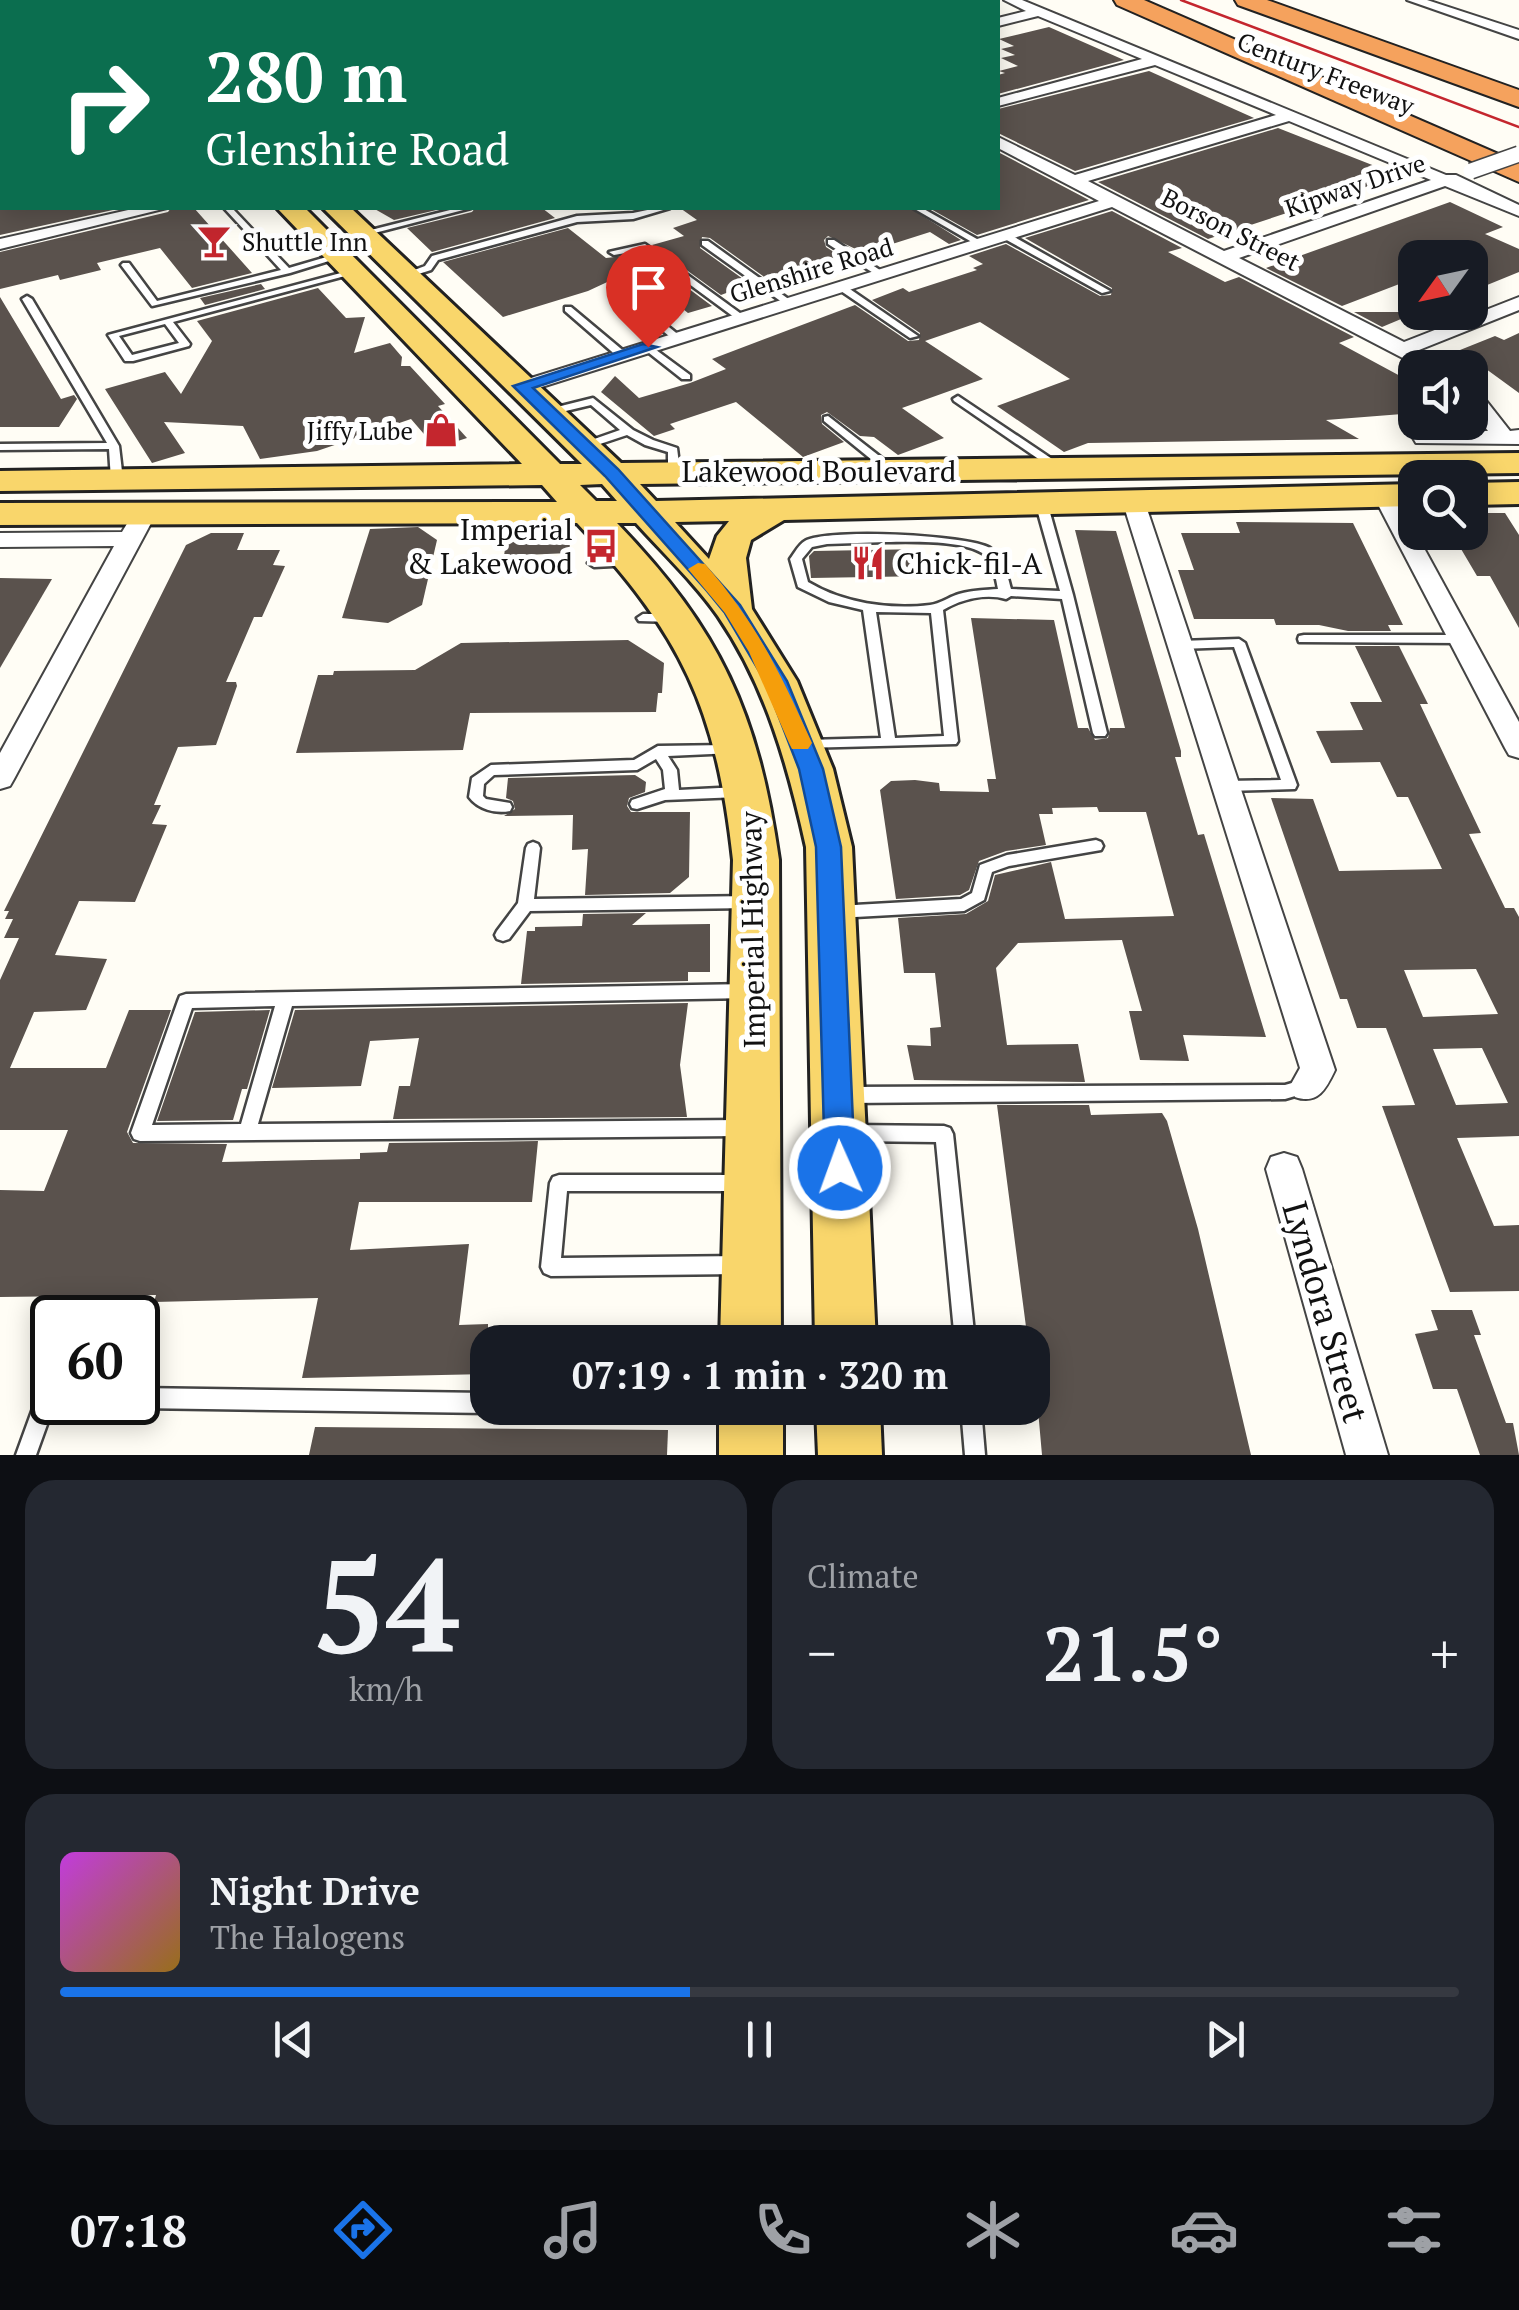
<!DOCTYPE html>
<meta charset="utf-8">
<style>
body{margin:0;font-family:"PT Serif",serif;background:#242831;color:#f1f3f6;height:100vh;display:flex;flex-direction:column;font-size:38px;white-space:nowrap}
*{box-sizing:border-box;margin:0}
p{font-size:32px;color:#9ea1a6}
.icon{flex:none;width:55px;height:55px;fill:none;stroke:currentColor;stroke-width:2;stroke-linecap:round;stroke-linejoin:round}
.map{position:relative;height:1455px;overflow:hidden}
.side{display:flex;flex-direction:column;gap:25px;padding:25px;background:#0d0f14;flex:1}
.side>*{flex:none}
.banner{position:absolute;left:0px;top:0px;width:1000px;height:210px;box-shadow:0 5px 25px #0003;background:#0b6e4f;color:#fff;overflow:hidden}
.needle{width:65px;rotate:237deg}
.controls{position:absolute;left:1398px;top:240px;display:grid;gap:20px}
.controls a{display:grid;place-items:center;width:90px;height:90px;border-radius:20px;background:#171b24;box-shadow:0 5px 25px #0003;font-size:50px}
.speed{position:absolute;left:30px;top:1295px;display:flex;gap:20px;font-size:50px;font-weight:700;text-align:center}
.speed>*{display:grid;place-content:center;width:130px;height:130px;border-radius:50%;background:#171b24;box-shadow:0 5px 25px #0003;line-height:1}
.speed .limit{border:5px solid #111;border-radius:15px;background:#fff;color:#111}
.pin{position:absolute;display:grid;place-items:center;width:85px;height:85px;color:#fff;margin:-102px -42px;border-radius:50% 50% 50% 0;rotate:-45deg;box-shadow:0 0 10px #0007}
.pin .icon{rotate:45deg}
.me{position:absolute;width:110px;margin:-55px;rotate:358deg;stroke-linejoin:round;filter:drop-shadow(0 0 8px #0008)}
.turn{display:flex;align-items:center;gap:35px;height:210px;padding:0 40px;font-size:45px}
.turn .icon{width:130px;height:130px;stroke-width:2.5}
.turn b{display:block;font-size:70px;line-height:85px}
.big{font-size:75px;font-weight:800;line-height:1.1}
.side .tile{flex:1;display:flex;flex-direction:column;justify-content:center;gap:15px;min-width:0;padding:0 35px;border-radius:30px;background:#242831}
.side .dial{align-items:center;gap:0}
.dial b{font-size:130px;line-height:1}
.song{display:flex;align-items:center;gap:30px}
.cover{width:120px;height:120px;border-radius:15px;background:linear-gradient(135deg,hsl(290 70% 55%),hsl(40 70% 35%))}
.played{height:10px;border-radius:5px;background:linear-gradient(90deg,#1a73e8 45%,#363941 45%)}
.keys{display:flex;justify-content:space-around;direction:ltr}
.heat{display:flex;justify-content:space-between;align-items:center;font-size:55px;direction:ltr}
.side .tiles{flex:1;display:grid;gap:25px;grid-template-columns:1fr 1fr}
.tile:last-child{grid-column:span 2}
.trip{position:absolute;left:470px;top:1325px;width:580px;height:100px;border-radius:30px;background:#171b24;box-shadow:0 5px 25px #0003;font-weight:800;line-height:100px;text-align:center}
.tabs{display:flex;height:160px;justify-content:space-around;align-items:center;background:#090b0e;color:#9ea1a6}
.tabs .icon{width:70px;height:70px}
.tabs .active{color:#1a73e8}
.tabs b{font-size:45px;color:#f1f3f6}
.map>svg:first-child{display:block}
</style>
<div class="map">
<svg width="1519" height="1455" viewBox="0 0 1519 1455">
<rect width="100%" height="100%" fill="#fffdf5"/>
<g fill="#5a524d" fill-rule="evenodd">
<path d="M1049,27L1124,60L998,94V75L1005,73L999,71L1018,66L1001,58L1015,55L1001,49L1014,46L999,39Z"/>
<path d="M1149,71L1254,118L1075,171L998,133V109Z"/>
<path d="M1278,128L1385,170L1374,174L1387,180L1208,239L1098,182Z"/>
<path d="M998,152L1089,200L977,235L929,208H998Z"/>
<path d="M1450,202L1503,227L1485,234L1519,249V272L1470,292V256L1415,258V278L1342,306L1266,268Z"/>
<path d="M0,208H122L0,235Z"/>
<path d="M171,208H194L252,273L192,288L160,248L97,263L101,270L60,280L58,275L0,289V252L168,212Z"/>
<path d="M373,208H445L394,220Z"/>
<path d="M475,208H542L555,218L432,252L407,228L472,212Z"/>
<path d="M680,208H910L961,240L949,244L930,232L864,253L828,236L824,240L826,247L840,256L767,279L710,238L702,237L700,248L750,284L721,295L652,245L684,236L673,228L697,220Z"/>
<path d="M1112,211L1182,248L1168,252L1225,282L1239,277L1354,337L1339,343L1415,384V413L1326,420L1359,439L1088,443L1064,452L997,406L1070,379L980,322L925,341L983,379L902,408L944,438L898,455L874,437L860,436L827,412L821,415L822,424L844,442L803,457L736,402L670,424L675,429L654,436L601,392L615,376L639,398L690,383L726,369L712,359L855,305L908,341L919,340L920,333L872,300L903,288L909,292L977,270L973,268L983,264L969,256L1006,244L1100,296L1111,295L1112,288L1025,238Z"/>
<path d="M568,228L606,258L642,254L712,306L688,313L633,270L588,291L503,317L443,262Z"/>
<path d="M261,284L265,289L205,305L200,298Z"/>
<path d="M318,288L346,318L365,317L354,353L390,343L402,357L401,366H410L445,404L438,406L467,438L436,448L411,419L317,451L260,459L243,426L164,422L185,453L152,463L105,389L165,372L181,394L212,341L197,321Z"/>
<path d="M0,297L61,399L74,395L77,399L59,427H0Z"/>
<path d="M1354,312H1413V314L1382,327Z"/>
<path d="M1519,333V393L1460,350L1495,336L1504,340Z"/>
<path d="M1470,513H1505L1519,535V628L1490,576H1477L1451,532H1470Z"/>
<path d="M1236,522L1353,523L1403,625H1388L1391,631H1348L1319,625H1276L1274,619H1194L1178,570H1194L1181,533H1240Z"/>
<path d="M418,527L437,540L422,605L388,623L342,618L370,529Z"/>
<path d="M508,527H560L571,533L569,553L504,556Z"/>
<path d="M1075,530L1116,531L1181,751V757H1175L1198,835L1204,834L1266,1037L1183,1035L1189,1061L1140,1060L1129,1011H1142L1122,940L1018,943L996,968L1007,1045L1078,1044L1085,1082L914,1080L907,1045L931,1046L930,1028L941,1027L935,973H904L898,918L966,914L988,901L995,875L1051,862L1065,919L1174,916L1146,812H1099L1097,807L1052,808L1053,814H1039L1046,845L1006,851L979,861L969,890L960,895L896,899L880,790L891,781L915,780L939,783L940,791L989,792L987,779H996L971,618L1054,620L1078,728H1088L1095,740L1108,738L1110,728H1125Z"/>
<path d="M211,533H244L237,550H280L273,565L285,566L262,617H254L226,682H236L237,686L216,745L178,747L154,805H161L152,824L167,825L135,902L79,901L55,955L107,959L86,1010L34,1012L10,1068H106L129,1010H171L127,1132L133,1143L227,1144L222,1162L360,1159V1153L387,1152L389,1143L538,1141L532,1202H359L350,1250L469,1244L459,1325L488,1324V1374L302,1378L318,1298L154,1302L156,1295L0,1297V1190L44,1191L68,1130H0V980L19,938H4L13,919H5L9,911H4L186,545Z"/>
<path d="M923,549L929,576L811,578L809,556L814,551Z"/>
<path d="M0,578L52,579L0,668Z"/>
<path d="M628,640L664,663L662,693H658L656,712L470,713L463,750L296,753L318,675H333L334,671L415,670L461,643Z"/>
<path d="M1355,646H1399L1428,704H1420L1481,833L1469,834L1505,908H1514L1519,917V1136L1457,1138L1494,1226L1519,1225V1291L1450,1292L1382,1106L1415,1105L1386,1028H1357L1347,999H1340L1271,798L1313,799L1339,871L1442,869L1408,797H1397L1380,762L1331,763L1316,731L1363,730L1350,702H1382ZM1476,969L1498,1014L1423,1017L1404,970ZM1482,1048L1508,1103L1456,1105L1433,1049Z"/>
<path d="M635,775L646,782L645,792L629,798L627,806L631,812H690L689,877L670,893L585,895L588,849L572,850L573,815L504,816L515,809L513,801L506,798L508,778Z"/>
<path d="M646,913L632,925L710,924V972H688V981L521,984L527,931H535V927L582,926L583,914Z"/>
<path d="M688,1003L680,1065L687,1117L393,1119L399,1086H410L419,1038L370,1041L361,1086L272,1088L295,1010Z"/>
<path d="M270,1010L247,1089H242L233,1120L157,1121L195,1012Z"/>
<path d="M997,1105H1089L1091,1115L1162,1113L1167,1121L1198,1229L1251,1455H1042L1032,1342H1028Z"/>
<path d="M1431,1310H1472L1481,1335H1474L1506,1423H1513L1519,1455H1480L1457,1389H1433L1415,1334L1438,1330Z"/>
<path d="M315,1427L668,1430L667,1455H309Z"/>
</g>
<g fill="none" stroke-linecap="round" stroke-linejoin="round">
<g stroke="#444" stroke-width="5">
<g id="lane">
<path d="M38,0H45L47,2H40Z"/>
<path d="M164,0H171L173,2H166Z"/>
<path d="M552,0H560L562,2H555Z"/>
<path d="M0,20H2V24L0,25Z"/>
<rect x="0" y="77" width="2" height="5"/>
<rect x="0" y="89" width="2" height="7"/>
<path d="M224,208H232L289,268L340,253L345,256L290,273L152,306L121,265L123,263H129L157,301L281,270Z"/>
<path d="M458,208H471L363,236L359,233Z"/>
<path d="M657,208H670L633,219L577,222L438,260L431,270L406,278L401,275L425,266L432,256L577,216L633,213Z"/>
<path d="M913,208H922L984,243L977,245Z"/>
<path d="M1003,234H1009L1110,291L1102,293L1003,238Z"/>
<path d="M828,240H834L886,274L878,276L828,244Z"/>
<path d="M702,241H708L794,303L786,305L702,245Z"/>
<path d="M645,244L744,316V320H738L643,250L614,255L609,252Z"/>
<path d="M352,270L360,272L173,322L190,344L189,346L133,361H125L108,335ZM165,324L179,343L132,355L119,336Z"/>
<path d="M838,285H844L918,336L910,338L838,289Z"/>
<path d="M618,291H624L680,336V340H674L618,295Z"/>
<path d="M27,296L32,299L119,446L123,480L121,482L117,483L111,480L109,449L0,450V444L107,443L22,299Z"/>
<path d="M565,307H571L626,353V357H618L565,311Z"/>
<path d="M648,344L690,375V379H682L644,349L643,347Z"/>
<path d="M958,396L1064,467V471H1056L954,401L953,399Z"/>
<path d="M593,398L633,430L653,440L677,448L680,472L678,474H670L668,472V452L645,445L627,435L588,448H580V444L620,430L591,405L549,415L544,412L545,410Z"/>
<path d="M828,416L896,469V473H888L824,421V417Z"/>
<path d="M1041,499L1047,502L1073,595L1107,733L1105,736H1095L1093,733L1062,599L1011,596L1006,599C986,593 961,599 943,610L958,741L956,744L802,748L800,745L807,740L881,738L863,610L829,602L798,587L790,559C794,554 799,544 805,541C828,528 967,535 990,548C1004,557 1007,574 1011,589L1060,591L1035,502ZM886,542C910,542 972,539 988,558C994,566 996,579 998,589C985,590 972,590 959,594C949,597 940,604 930,605C889,610 843,603 808,582L802,559L812,547L827,544ZM876,612L931,613L944,736L895,738Z"/>
<path d="M629,558L635,562L633,565L594,567L588,563L594,559Z"/>
<path d="M643,614H673L679,618L673,622L639,621L637,618Z"/>
<path d="M1304,635H1461L1467,639L1461,643L1299,642L1298,639L1299,636Z"/>
<path d="M1239,639L1245,643L1297,785L1295,789L1225,791L1220,790L1218,786L1220,782L1225,781L1281,780L1234,647L1180,649L1174,645L1180,641Z"/>
<path d="M728,745L733,747L735,750L733,753L668,756L677,770L679,790L739,787L744,788L746,792L744,796L739,797L665,800L637,809L632,808L630,804L632,800L665,789L663,770L656,759L637,770L494,775L484,784L483,796L486,799L510,803L512,807L510,811C495,814 478,809 469,797L472,778L491,765L634,760L658,746Z"/>
<path d="M1096,840L1101,842L1103,846L1101,850L1009,866L992,872L984,900L964,911L837,918L831,916L829,912L831,908L837,906L961,899L972,893L980,865L1007,855Z"/>
<path d="M533,842L538,844L540,848L534,899L751,896L756,898L759,902L756,906L751,908L530,911L509,939L503,941L497,939L495,935L497,931L518,903L526,848L528,844Z"/>
<path d="M749,984L755,986L757,991L755,996L749,998L292,1006L258,1124L740,1120L746,1122L749,1128L746,1134L740,1136L140,1141L134,1139L131,1133L178,1001L180,996L186,994ZM275,1006L241,1124L152,1125L192,1008Z"/>
<path d="M1306,1079L1312,1081L1315,1086L1312,1091L1285,1099L848,1103L842,1100L839,1095L842,1090L848,1087L1285,1085Z"/>
<path d="M850,1125L944,1126L950,1128L953,1134L975,1342H955L936,1142L850,1141L844,1139L841,1133L844,1127Z"/>
<path d="M559,1175H739L745,1177L748,1183L745,1189L739,1191H567L561,1258L741,1256L748,1259L751,1265L748,1271L741,1274L551,1276L544,1273L541,1267L550,1183L553,1177Z"/>
<path d="M47,1386H52V1402H60L54,1405L36,1455H16L40,1389Z"/>
<path d="M138,1388L488,1393V1408H496L488,1413L138,1408L130,1402H138Z"/>
<path d="M961,1408H981L985,1455H965Z"/>
</g>
</g>
<g stroke="#444" stroke-width="4">
<g id="street">
<path d="M1004,0H1022L1446,175H1456L1519,205V216L1445,186L1239,258L1404,342L1519,297V310L1419,350L1448,368H1422L1112,207L529,391H515L512,387L515,383L1099,201L998,148V137L1075,175L1276,115L1155,65L998,106V98L1142,59L1038,16L998,26V18L1026,11ZM1289,121L1431,180L1224,251L1088,181Z"/>
<path d="M1407,0H1427L1519,30V39Z"/>
<path d="M137,208H167L0,249V239Z"/>
<path d="M1470,387L1477,389L1510,431L1519,430V444L1416,443L1413,438L1424,431H1488L1470,407Z"/>
<path d="M1384,488L1395,495L1519,722V758L1509,755L1505,748L1373,495Z"/>
<path d="M1133,493L1144,500L1335,1070C1326,1089 1318,1105 1295,1097L1290,1086L1300,1068L1122,500Z"/>
<path d="M145,505L157,512L14,779L10,786L0,789V753L114,546L0,547V533L122,532L137,507Z"/>
<path d="M1284,1153L1297,1157L1302,1169L1388,1455H1346L1266,1169L1271,1157Z"/>
</g>
</g>
<g stroke="#333" stroke-width="4">
<path id="secondary" d="M2,146V160L0,161V147Z"/>
</g>
<g stroke="#222" stroke-width="6">
<g id="primary">
<path d="M72,0H94L95,2H74Z"/>
<path d="M110,0H132L133,2H112Z"/>
<path d="M277,208H305L560,464H582L323,208H351L621,463L1519,453V473L640,484L656,501L1415,484V506L784,520L751,540L746,558L752,609L797,681L833,769L852,847L876,1342H815L806,847C788,766 766,686 718,616C695,583 663,553 636,523H617C721,631 758,713 779,860L781,1342H720L733,860C716,706 682,636 577,523L0,525V503L557,502L542,485L0,491V471L522,464ZM602,484L617,501H596L580,485ZM729,521L717,536L709,559L675,522Z"/>
<path d="M1519,482V504L1470,505V483Z"/>
<rect x="719" y="1408" width="64" height="47"/>
<path d="M816,1408H880L882,1455H818Z"/>
</g>
</g>
<g stroke="#222" stroke-width="4">
<g id="highway">
<path d="M1114,0H1144L1519,163V182L1117,5Z"/>
<path d="M1235,0H1267L1519,90V107L1238,5Z"/>
</g>
</g>
<use href="#lane" fill="#fff" fill-rule="evenodd"/>
<use href="#street" fill="#fff" fill-rule="evenodd"/>
<use href="#secondary" fill="#fff6b0" fill-rule="evenodd"/>
<use href="#primary" fill="#f9d66b" fill-rule="evenodd"/>
<use href="#highway" fill="#f5a25d" fill-rule="evenodd"/>
<path stroke="#c4262e" stroke-width="2.5" d="M1181,0L1519,127"/>
<g stroke="#444" stroke-width="18" stroke-linecap="butt">
<path id="street-bridge" d="M1471,171L1519,154"/>
</g>
<use href="#street-bridge" stroke="#fff" stroke-width="15"/>
</g>
<path fill="#1a73e8" stroke="#114b97" stroke-width="2.5" d="M643,344L657,347L533,388L618,469L740,605L787,681L823,769L841,847L855,1168L851,1177L840,1181L830,1177L825,1168L816,847L799,769L765,681L725,613L707,591L605,476L513,386Z"/>
<path fill="#f59e0b" d="M698,563L705,564C757,624 780,672 812,743L808,749H792L789,743L749,652L725,613L688,569Z"/>
<defs>
<g id="bar-bare" transform="scale(2.7)"><path d="M-6-5H6L.8 .8V4.5H3.5V6h-7V4.5H-.8V.8Z" fill="#c4262e" stroke="#fff" stroke-width="2.5" paint-order="stroke"/></g>
<g id="shop-bare" transform="scale(2.7)"><path d="M-5-2.5h2.3a2.7 3.5 0 0 1 5.4 0H5L5.5 6h-11ZM-1.5-2.5h3a1.5 2.3 0 0 0-3 0Z" fill="#c4262e" stroke="#fff" stroke-width="2.5" paint-order="stroke"/></g>
<g id="bus-bare" transform="scale(2.7)"><path d="M-5-6H5V4H4V6H2V4H-2V6H-4V4H-5ZM-3.5-4V0h7V-4ZM-3.5 1.2v1.5H-2V1.2ZM2 1.2v1.5H3.5V1.2Z" fill="#c4262e" stroke="#fff" stroke-width="2.5" paint-order="stroke"/></g>
<g id="restaurant-bare" transform="scale(2.7)"><path d="M-5-6h1v4h1v-4h1v4h1v-4h1v5L-1.5 .5V6h-2V.5L-5-1ZM5-6V6H3V1.5H1.5Q1.5-4 5-6Z" fill="#c4262e" stroke="#fff" stroke-width="2.5" paint-order="stroke"/></g>
</defs>
<g fill-rule="evenodd">
<use href="#bar-bare" x="214" y="241"/>
<use href="#shop-bare" x="441" y="430"/>
<use href="#bus-bare" x="601" y="546"/>
<use href="#restaurant-bare" x="868" y="563"/>
</g>
<g text-anchor="middle" dominant-baseline="central" stroke-width="10" stroke-linejoin="round" paint-order="stroke">
<g font-size="25" fill="#111" stroke="#fff">
<text transform="translate(1326 73) rotate(21)">Century Freeway</text>
<text transform="translate(1355 185) rotate(-19)">Kipway Drive</text>
<text transform="translate(1231 229) rotate(27)">Borson Street</text>
<text transform="translate(811 270) rotate(-17)">Glenshire Road</text>
</g>
<g font-size="25" fill="#111" stroke="#fff" text-anchor="start">
<text x="242" y="241">Shuttle Inn</text>
<text x="413" y="430" text-anchor="end">Jiffy Lube</text>
</g>
<g font-size="30" fill="#111" stroke="#fff">
<text x="819" y="471">Lakewood Boulevard</text>
<text transform="translate(752 930) rotate(-91)">Imperial Highway</text>
</g>
<g font-size="30" fill="#111" stroke="#fff" text-anchor="end">
<text x="573" y="529">Imperial<tspan x="573" dy="34">&amp; Lakewood</tspan></text>
<text x="896" y="563" text-anchor="start">Chick-fil-A</text>
</g>
<g font-size="35" fill="#111" stroke="#fff">
<text transform="translate(1326 1312) rotate(74)">Lyndora Street</text>
</g>
</g>
</svg>
<div class="controls">
<a><svg class="needle" viewBox="-14 -14 28 28"><path d="M0-13l5 13h-10z" fill="#e53935"/><path d="M0 13l5-13h-10z" fill="#9ea1a6"/></svg></a>
<a><svg class="icon" aria-label="sound" viewBox="0 0 24 24"><path d="M4 9h4l5-4v14l-5-4H4zM17 9q2 3 0 6"/></svg></a>
<a><svg class="icon" aria-label="search" viewBox="0 0 24 24"><circle cx="10" cy="10" r="6"/><path d="M15 15l6 6"/></svg></a>
</div>
<div class="speed"><div class="limit">60</div></div>
<div class="pin" style="left:648px;top:347px;background:#d93025"><svg class="icon" aria-label="arrive" viewBox="0 0 24 24"><path d="M6 21V4h12l-3 4 3 4H6"/></svg></div>
<svg class="me" style="left:840px;top:1168px" viewBox="-20 -20 40 40"><circle r="17" fill="#1a73e8" stroke="#fff" stroke-width="3"/><path d="M0-11L8 9 0 5-8 9z" fill="#fff"/></svg>
<div class="trip">07:19 · 1 min · 320 m</div>
<div class="banner">
<div class="turn"><svg class="icon" aria-label="right" viewBox="0 0 24 24"><path d="M7 20v-9h11M14 6l5 5-5 5"/></svg><div><b>280 m</b>Glenshire Road</div></div>
</div>
</div>
<section class="side">
<div class="tiles">
<div class="tile dial"><b>54</b><p>km/h</p></div>
<div class="tile"><p>Climate</p>
<div class="heat"><a>−</a><b class="big">21.5°</b><a>+</a></div>
</div>
<div class="tile">
<div class="song"><i class="cover"></i><div><b>Night Drive</b><p>The Halogens</p></div></div>
<div class="played"></div>
<div class="keys"><svg class="icon" aria-label="previous" viewBox="0 0 24 24"><path d="M18 5L8 12l10 7zM5 5v14"/></svg><svg class="icon" aria-label="pause" viewBox="0 0 24 24"><path d="M8 5v14M16 5v14"/></svg><svg class="icon" aria-label="next" viewBox="0 0 24 24"><path d="M6 5l10 7-10 7zM19 5v14"/></svg></div>
</div>
</div>
</section>
<nav class="tabs">
<b>07:18</b>
<svg class="icon active" aria-label="directions" viewBox="0 0 24 24"><path d="M12 3l9 9-9 9-9-9zM9 14v-3h6M13 9l2 2-2 2"/></svg>
<svg class="icon" aria-label="music" viewBox="0 0 24 24"><path d="M9 18V5l10-2v13"/><circle cx="6" cy="18" r="3"/><circle cx="16" cy="16" r="3"/></svg>
<svg class="icon" aria-label="phone" viewBox="0 0 24 24"><path d="M5 4h4l2 5-3 2q2 4 5 5l2-3 5 2v4C11 20 4 13 5 4z"/></svg>
<svg class="icon" aria-label="climate" viewBox="0 0 24 24"><path d="M12 3v18M4 7l16 10M4 17L20 7"/></svg>
<svg class="icon" aria-label="car" viewBox="0 0 24 24"><path d="M5 17H2v-5l4-1 3-4h7l3 4 3 1v5h-3M9 17h6M6 11h13"/><circle cx="7" cy="17" r="2"/><circle cx="17" cy="17" r="2"/></svg>
<svg class="icon" aria-label="filters" viewBox="0 0 24 24"><path d="M4 7h16M4 17h16"/><circle cx="9" cy="7" r="2"/><circle cx="15" cy="17" r="2"/></svg>
</nav>
